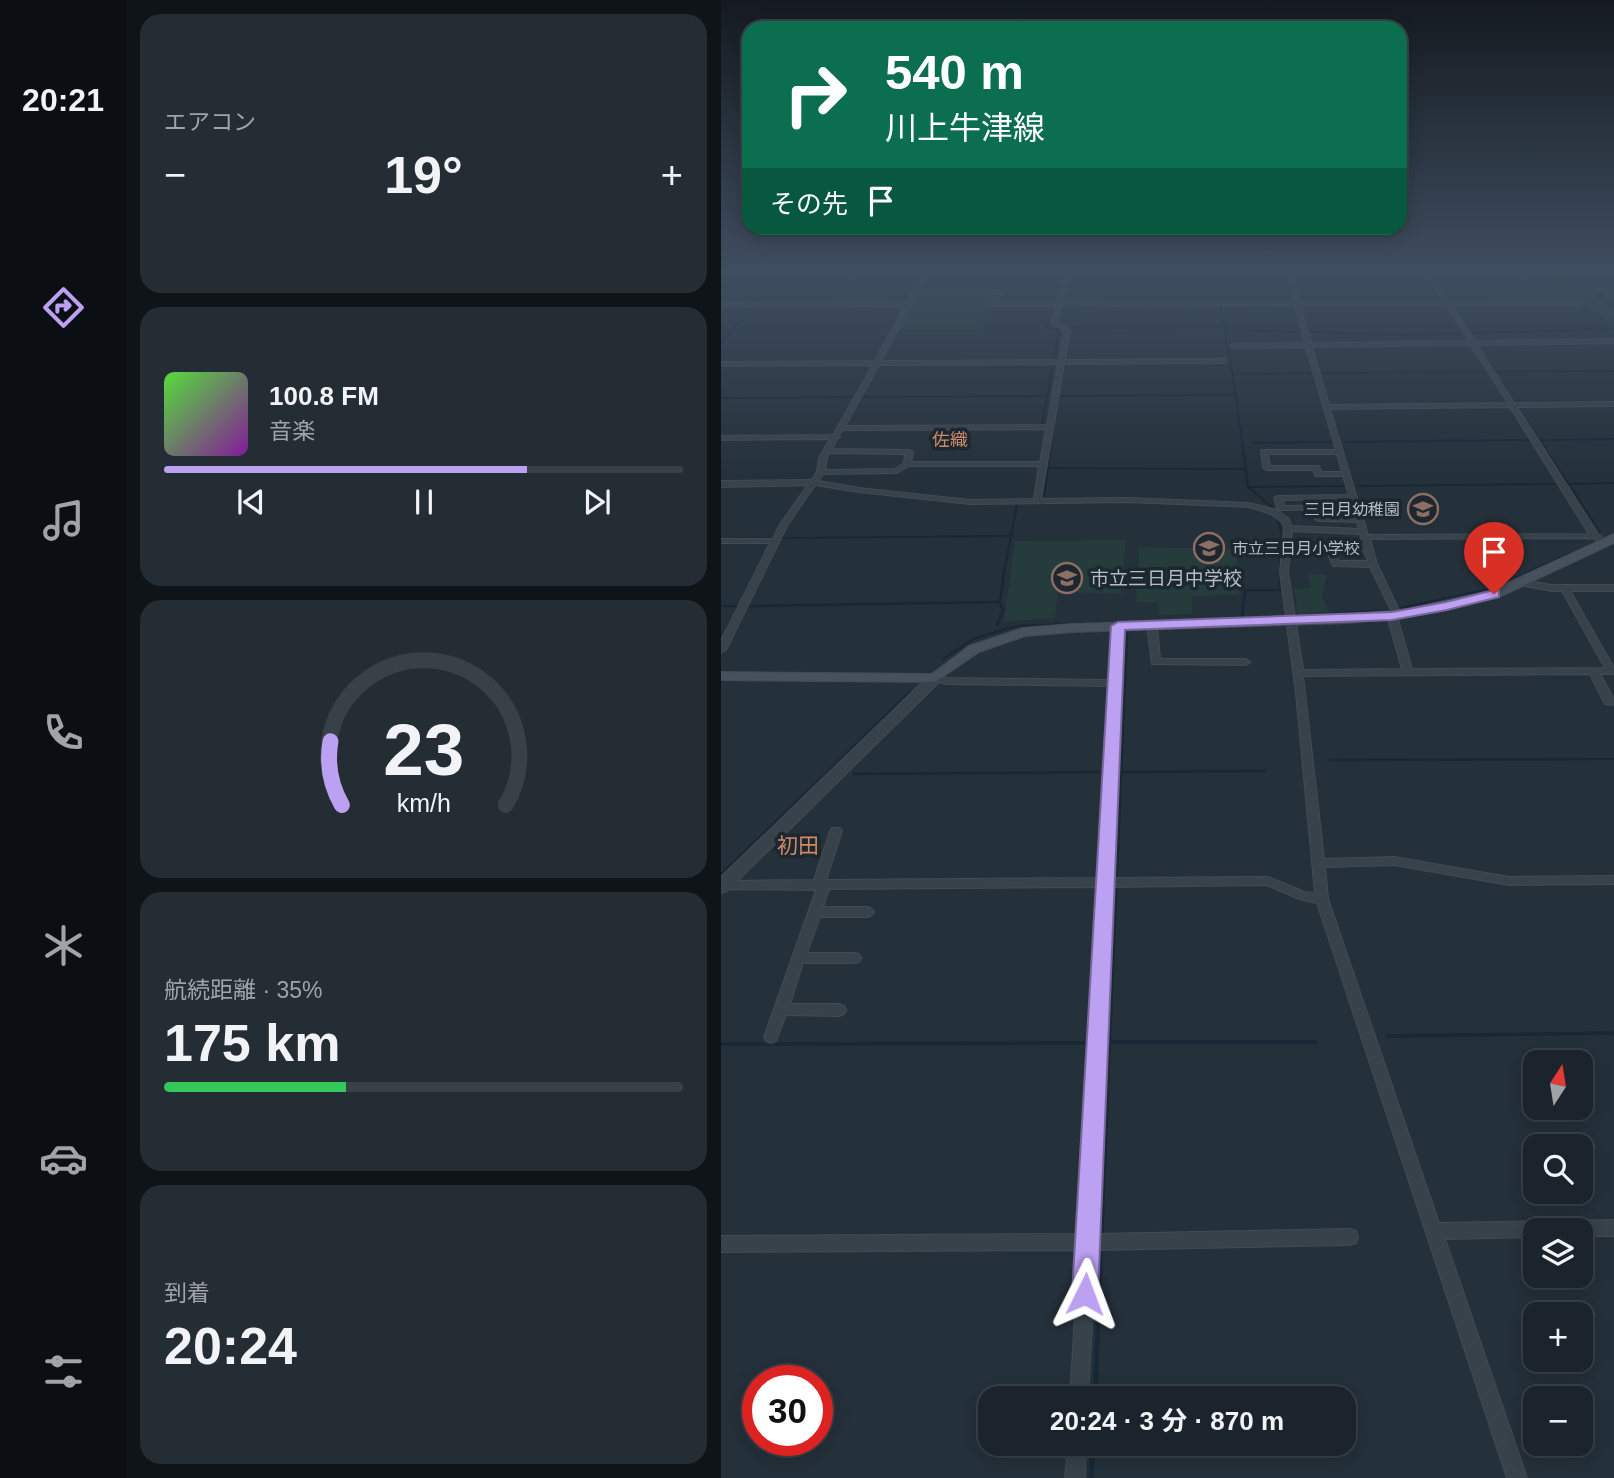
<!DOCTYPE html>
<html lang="ja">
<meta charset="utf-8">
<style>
body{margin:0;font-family:Arial,"Noto Sans JP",sans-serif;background:#242c34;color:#f1f3f6;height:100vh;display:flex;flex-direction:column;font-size:26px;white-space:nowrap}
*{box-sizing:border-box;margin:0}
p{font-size:23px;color:#a0a4a9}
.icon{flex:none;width:38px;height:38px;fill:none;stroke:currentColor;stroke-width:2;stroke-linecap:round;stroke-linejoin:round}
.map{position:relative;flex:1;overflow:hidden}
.details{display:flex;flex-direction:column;gap:14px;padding:14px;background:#0f1418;width:595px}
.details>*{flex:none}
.banner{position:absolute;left:21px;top:21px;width:665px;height:214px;border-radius:21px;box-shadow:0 4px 18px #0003,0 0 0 2px #394148;background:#0b6e4f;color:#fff;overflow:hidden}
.needle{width:46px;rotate:12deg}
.tools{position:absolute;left:802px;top:1050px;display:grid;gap:14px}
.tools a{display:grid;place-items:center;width:70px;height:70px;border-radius:14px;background:#1b242c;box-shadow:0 4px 18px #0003,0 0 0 2px #394148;font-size:35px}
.speed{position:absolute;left:21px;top:1365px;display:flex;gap:14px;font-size:35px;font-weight:700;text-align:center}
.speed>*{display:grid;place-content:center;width:91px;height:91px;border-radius:50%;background:#1b242c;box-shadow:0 4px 18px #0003,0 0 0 2px #394148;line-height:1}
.speed .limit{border:10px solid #d22;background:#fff;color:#111}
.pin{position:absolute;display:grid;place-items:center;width:60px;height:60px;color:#fff;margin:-72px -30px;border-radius:50% 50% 50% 0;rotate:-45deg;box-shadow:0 0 7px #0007}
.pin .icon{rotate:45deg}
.me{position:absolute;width:77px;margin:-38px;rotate:3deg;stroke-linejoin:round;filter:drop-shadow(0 0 5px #0008)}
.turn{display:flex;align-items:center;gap:24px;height:147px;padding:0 28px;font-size:32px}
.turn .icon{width:91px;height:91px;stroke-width:2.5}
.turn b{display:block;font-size:49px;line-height:60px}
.then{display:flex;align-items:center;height:66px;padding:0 28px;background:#0003;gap:14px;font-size:26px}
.big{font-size:52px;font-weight:700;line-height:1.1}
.details .tile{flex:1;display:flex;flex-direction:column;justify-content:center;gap:10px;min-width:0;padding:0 24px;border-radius:21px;background:#242c34}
.details .dial{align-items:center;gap:0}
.dial svg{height:182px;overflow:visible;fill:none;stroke:#394148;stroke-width:7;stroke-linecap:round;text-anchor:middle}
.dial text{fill:#f1f3f6;stroke:none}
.song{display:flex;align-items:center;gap:21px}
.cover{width:84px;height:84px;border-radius:10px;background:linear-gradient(135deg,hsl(110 70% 55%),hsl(290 70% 35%))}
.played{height:7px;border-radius:4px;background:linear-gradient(90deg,#bca0f2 70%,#394148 70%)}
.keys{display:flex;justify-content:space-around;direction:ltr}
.heat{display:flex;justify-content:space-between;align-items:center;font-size:38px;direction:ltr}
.charge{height:10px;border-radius:5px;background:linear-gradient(90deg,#34c759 35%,#394148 0)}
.trip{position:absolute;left:257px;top:1386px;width:378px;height:70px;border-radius:21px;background:#1b242c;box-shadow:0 4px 18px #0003,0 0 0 2px #394148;font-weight:700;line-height:70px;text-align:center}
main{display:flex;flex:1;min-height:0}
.tab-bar{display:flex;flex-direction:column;width:126px;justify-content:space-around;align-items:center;background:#0b0e12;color:#a0a4a9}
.tab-bar .icon{width:49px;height:49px}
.tab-bar .selected{color:#bca0f2}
.tab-bar b{font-size:32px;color:#f1f3f6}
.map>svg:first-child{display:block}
</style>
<main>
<nav class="tab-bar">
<b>20:21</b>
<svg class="icon selected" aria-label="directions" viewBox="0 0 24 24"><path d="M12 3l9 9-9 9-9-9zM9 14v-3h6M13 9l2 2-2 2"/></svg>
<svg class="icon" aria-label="music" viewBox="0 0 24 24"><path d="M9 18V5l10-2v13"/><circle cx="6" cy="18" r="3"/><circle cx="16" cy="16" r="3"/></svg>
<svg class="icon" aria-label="phone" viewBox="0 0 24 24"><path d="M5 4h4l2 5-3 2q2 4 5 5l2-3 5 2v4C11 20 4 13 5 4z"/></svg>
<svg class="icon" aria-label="climate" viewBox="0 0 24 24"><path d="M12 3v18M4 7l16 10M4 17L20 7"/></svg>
<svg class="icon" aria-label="car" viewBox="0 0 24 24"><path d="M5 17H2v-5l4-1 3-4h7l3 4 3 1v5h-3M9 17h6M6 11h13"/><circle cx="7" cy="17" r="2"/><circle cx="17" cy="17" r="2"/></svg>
<svg class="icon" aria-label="filters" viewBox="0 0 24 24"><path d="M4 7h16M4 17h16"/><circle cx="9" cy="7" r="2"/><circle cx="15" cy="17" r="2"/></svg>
</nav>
<section class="details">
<div class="tile"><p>エアコン</p>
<div class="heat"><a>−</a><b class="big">19°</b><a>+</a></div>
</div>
<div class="tile">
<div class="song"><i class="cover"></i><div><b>100.8 FM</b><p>音楽</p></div></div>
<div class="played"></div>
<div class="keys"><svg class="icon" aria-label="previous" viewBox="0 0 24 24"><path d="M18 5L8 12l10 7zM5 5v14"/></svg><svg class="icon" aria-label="pause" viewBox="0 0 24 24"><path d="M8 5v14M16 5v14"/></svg><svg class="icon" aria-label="next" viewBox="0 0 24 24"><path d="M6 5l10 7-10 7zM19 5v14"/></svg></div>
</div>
<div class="tile dial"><svg viewBox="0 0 100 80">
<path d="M14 69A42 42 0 1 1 86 69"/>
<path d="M14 69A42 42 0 0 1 9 41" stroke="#bca0f2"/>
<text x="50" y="56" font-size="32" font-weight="700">23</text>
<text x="50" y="72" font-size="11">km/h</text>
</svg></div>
<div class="tile"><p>航続距離 · 35%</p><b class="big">175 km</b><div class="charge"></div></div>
<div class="tile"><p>到着</p><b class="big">20:24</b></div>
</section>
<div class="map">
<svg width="893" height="1478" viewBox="0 0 893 1478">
<rect width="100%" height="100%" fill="#24303a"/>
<g fill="#263b3b">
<path d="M824,269H840L893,311V324L861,304Z"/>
<path d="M848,269H863L893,293V304Z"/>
<path d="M229,292H276L261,329H176L190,300H226Z"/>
<path d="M405,540L400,594L337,592L334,618L283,622L294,541Z"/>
<path d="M418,547L515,549L518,595L471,596V614L438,615V602H415Z"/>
<path d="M587,574L606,575L601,596L608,612L577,614L573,589L590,588Z"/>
</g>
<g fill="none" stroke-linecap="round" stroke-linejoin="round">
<g stroke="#182837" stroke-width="2">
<path d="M493,269L515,395L527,487L551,507"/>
<path d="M709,269L744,326"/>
<path d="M716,279H800"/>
<path d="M0,280H56"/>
<path d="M339,280L707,279"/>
<path d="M34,303L65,269"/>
<path d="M347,328L503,327"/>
<path d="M504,329L578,332"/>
<path d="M589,332L686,335L740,333"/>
<path d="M748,333L893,329"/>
<path d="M0,342L32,306"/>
<path d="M764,358L879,532"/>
<path d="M774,372L893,371"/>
<path d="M601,373L764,372"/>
<path d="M520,374L590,373"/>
<path d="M337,396L515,395"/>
<path d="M140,397L326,396"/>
<path d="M0,398L134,397"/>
<path d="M321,425L338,330L326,328L334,306"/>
<path d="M819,440L893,439"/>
<path d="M623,442L809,440"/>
<path d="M532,443L611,442"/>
<path d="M327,468L525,469"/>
<path d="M847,484L893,483"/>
<path d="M636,486L836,484"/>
<path d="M527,487L623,486"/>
<path d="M323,496L333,424"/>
<path d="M556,518L560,531L559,573"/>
<path d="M62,538L288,536"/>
<path d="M0,539L51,538"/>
<path d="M283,573L296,504"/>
<path d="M805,573L893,534"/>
</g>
<g stroke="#182837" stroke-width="2.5">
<path d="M0,606H17"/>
<path d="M28,606L279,602"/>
<path d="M521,617L524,590H559V572"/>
<path d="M276,625L282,610L279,602L283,572"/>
<path d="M222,659L254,638L296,626L562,617L670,610L770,589L809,572"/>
<path d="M609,760L893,759"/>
<path d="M400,772L544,771"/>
<path d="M133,774L385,772"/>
<path d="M79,799L189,692"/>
<path d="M399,799L406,632"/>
</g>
<g stroke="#182837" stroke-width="3.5">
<path d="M0,875L81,797"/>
<path d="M395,880L399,797"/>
<path d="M667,1036L893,1033"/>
<path d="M381,1042H595"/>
<path d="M0,1044L371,1043"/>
<path d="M386,1093L395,887"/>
</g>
<g stroke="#182837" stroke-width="4.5">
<path d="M380,1237L386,1091"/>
<path d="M374,1398L380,1247"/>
<path d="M370,1478L372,1444"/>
</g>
<path fill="#182837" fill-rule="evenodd" d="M840,269H849L893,303V309Z"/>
<g stroke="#414b54" stroke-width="2">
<g id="minor">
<path d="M137,269H142L130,282H126V280Z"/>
<path d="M204,269H208L197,290H278L281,292L276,302H336L347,269H351L342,300L389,302H573L566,269H570L579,302H723L703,269H707L728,302L859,301L862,303L859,305H730L754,341L893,339V343L756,345L793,403L893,402V406L796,407L877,534L885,540L884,542H878L872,538L649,539L656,564L678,610L676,616L691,669L884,668L840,589L844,586L848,589L893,668V674H879L893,699V705L884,704L869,674L582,676L603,859L673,857L788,877L893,876V884L788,885L673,865L604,867L607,899L718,1223L893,1220V1236H859V1230H814V1237L724,1239L806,1478H786L596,903L578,899L546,885L390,887L376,1234L629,1229L635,1231L637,1237L635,1243L629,1245L375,1250L367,1398H349L358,1250L0,1252V1236L359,1234L378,887L108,889L102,907H147L151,909L153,912L151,915L147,917H99L86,953H133L138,954L140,958L138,962L133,963H82L69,1004H118L123,1006L125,1010L123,1014L118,1016L65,1015L55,1041L50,1043L45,1041L43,1037L95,890L9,889L0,892V883L8,881L93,880L109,831L111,828H119L121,831L105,880L379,878L389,686L225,684L211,680L209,678L211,676L214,675L225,678L389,680L392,626L394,624H400L402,626L391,878L547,877L584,892L594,893L575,693L559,572L563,528L561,522L550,514L528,507L407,502L249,504L138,492L94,485L66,526L5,650L0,653V641L49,543H0V539H52L58,526L96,472L98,458L109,439L0,440V436L112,435L152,365L0,366V362L154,361L184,306L0,307V303L186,302ZM196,294H275L270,304L273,306H335L330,322L343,331L338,360L160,361ZM342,303L389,306L574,305L584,343L512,344L509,346L512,348L585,347L615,450H540L542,468L546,470H592L594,476H622L628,495L557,496L553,498L556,508L560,510L632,509L634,517H598L594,519L598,521L636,522L638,529L570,526L568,519L556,510L528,503L407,498L320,499L343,364L503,363L506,361L503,359L344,360L349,330L336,321ZM579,305H725L748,341L590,343ZM750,345L787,403L608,405L591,347ZM337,364L326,425L124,426L158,365ZM789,407L868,534L647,535L609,409ZM325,429L319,462H190L192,452L188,450L111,449L116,439L119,437L118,435L121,430ZM108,453L184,454L183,463L174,469L104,470L106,458ZM547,454H616L621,472H600L598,466H549ZM188,466H318L313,499L249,500L138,488L97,481L102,474L176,473ZM629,499L631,505L563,506L562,500ZM571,531L639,534L643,548L610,549L606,551L612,566L649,567L670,610L666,616L681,669L582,670L567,572ZM615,553H644L647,561H618Z"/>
<path d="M802,269H806L805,276L802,278L799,276Z"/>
<path d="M431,622L436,625L439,659H525L530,662L525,665L431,664L426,625Z"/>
<path d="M347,1444H365L364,1478H344Z"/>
</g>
</g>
<g stroke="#414b54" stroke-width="2">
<g id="tertiary">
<path d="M94,480L98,481V485L0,487V481Z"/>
<path d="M802,580L831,585H893V591H831L798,585V581Z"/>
<path d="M214,674L221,678L219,681L6,891L0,893V877L209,675Z"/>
</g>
</g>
<g stroke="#414b54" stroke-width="2">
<path id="secondary" d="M893,534V543L778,597L687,617L627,623L351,632L304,636L258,652L214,682L0,680V672L211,674L248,646L302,628L351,624L627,615L687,609L769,591Z"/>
</g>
<use href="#minor" fill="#38424b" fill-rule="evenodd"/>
<use href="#tertiary" fill="#38424b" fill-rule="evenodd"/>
<use href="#secondary" fill="#46515d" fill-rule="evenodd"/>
</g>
<linearGradient id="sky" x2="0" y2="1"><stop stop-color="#141a20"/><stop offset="0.57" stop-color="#3f4e60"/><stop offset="1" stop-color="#3f4e60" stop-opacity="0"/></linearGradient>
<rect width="893" height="476" fill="url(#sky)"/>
<path fill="#bca0f2" stroke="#7a689d" stroke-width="2" d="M773,590L778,591V597L726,610L671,620L404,630L377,1294L373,1303L364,1307L355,1303L351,1294L390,626L397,622L671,612L725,602Z"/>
<defs>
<g id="school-ring" transform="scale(1.575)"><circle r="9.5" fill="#1d2730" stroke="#8d6e63" stroke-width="1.5"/><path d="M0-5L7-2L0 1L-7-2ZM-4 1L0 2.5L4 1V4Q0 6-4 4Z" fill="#8d6e63"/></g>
</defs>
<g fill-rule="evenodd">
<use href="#school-ring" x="702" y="509"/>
<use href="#school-ring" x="488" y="548"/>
<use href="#school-ring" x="346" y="578"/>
</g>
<g text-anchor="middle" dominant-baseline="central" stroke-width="7" stroke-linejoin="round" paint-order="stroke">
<g font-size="16" fill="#b4bdc6" stroke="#1d2730" text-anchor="end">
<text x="679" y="509">三日月幼稚園</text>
<text x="511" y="548" text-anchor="start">市立三日月小学校</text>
</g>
<g font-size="18" fill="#cd8a68" stroke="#1d2730">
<text x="229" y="440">佐織</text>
</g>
<g font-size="19" fill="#b4bdc6" stroke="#1d2730" text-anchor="start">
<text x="369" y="578">市立三日月中学校</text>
</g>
<g font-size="21" fill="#cd8a68" stroke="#1d2730">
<text x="77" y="845">初田</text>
</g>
</g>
</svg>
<div class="tools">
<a><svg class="needle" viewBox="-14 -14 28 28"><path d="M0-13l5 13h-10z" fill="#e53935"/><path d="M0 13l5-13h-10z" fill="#a0a4a9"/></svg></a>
<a><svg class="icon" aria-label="search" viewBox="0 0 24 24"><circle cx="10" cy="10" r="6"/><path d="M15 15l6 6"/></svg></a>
<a><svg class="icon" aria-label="layers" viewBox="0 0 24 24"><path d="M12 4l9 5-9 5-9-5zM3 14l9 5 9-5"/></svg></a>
<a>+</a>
<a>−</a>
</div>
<div class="speed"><div class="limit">30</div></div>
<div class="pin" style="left:773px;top:594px;background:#d93025"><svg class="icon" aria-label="arrive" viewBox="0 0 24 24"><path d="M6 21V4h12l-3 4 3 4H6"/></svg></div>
<svg class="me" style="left:364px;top:1294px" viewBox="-20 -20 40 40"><path d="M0-17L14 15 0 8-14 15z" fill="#bca0f2" stroke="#fff" stroke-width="4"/></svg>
<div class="trip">20:24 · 3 分 · 870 m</div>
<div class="banner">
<div class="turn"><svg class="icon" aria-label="right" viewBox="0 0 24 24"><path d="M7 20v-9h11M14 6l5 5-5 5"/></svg><div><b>540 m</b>川上牛津線</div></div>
<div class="then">その先<svg class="icon" aria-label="arrive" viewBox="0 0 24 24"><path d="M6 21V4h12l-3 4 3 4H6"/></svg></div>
</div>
</div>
</main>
